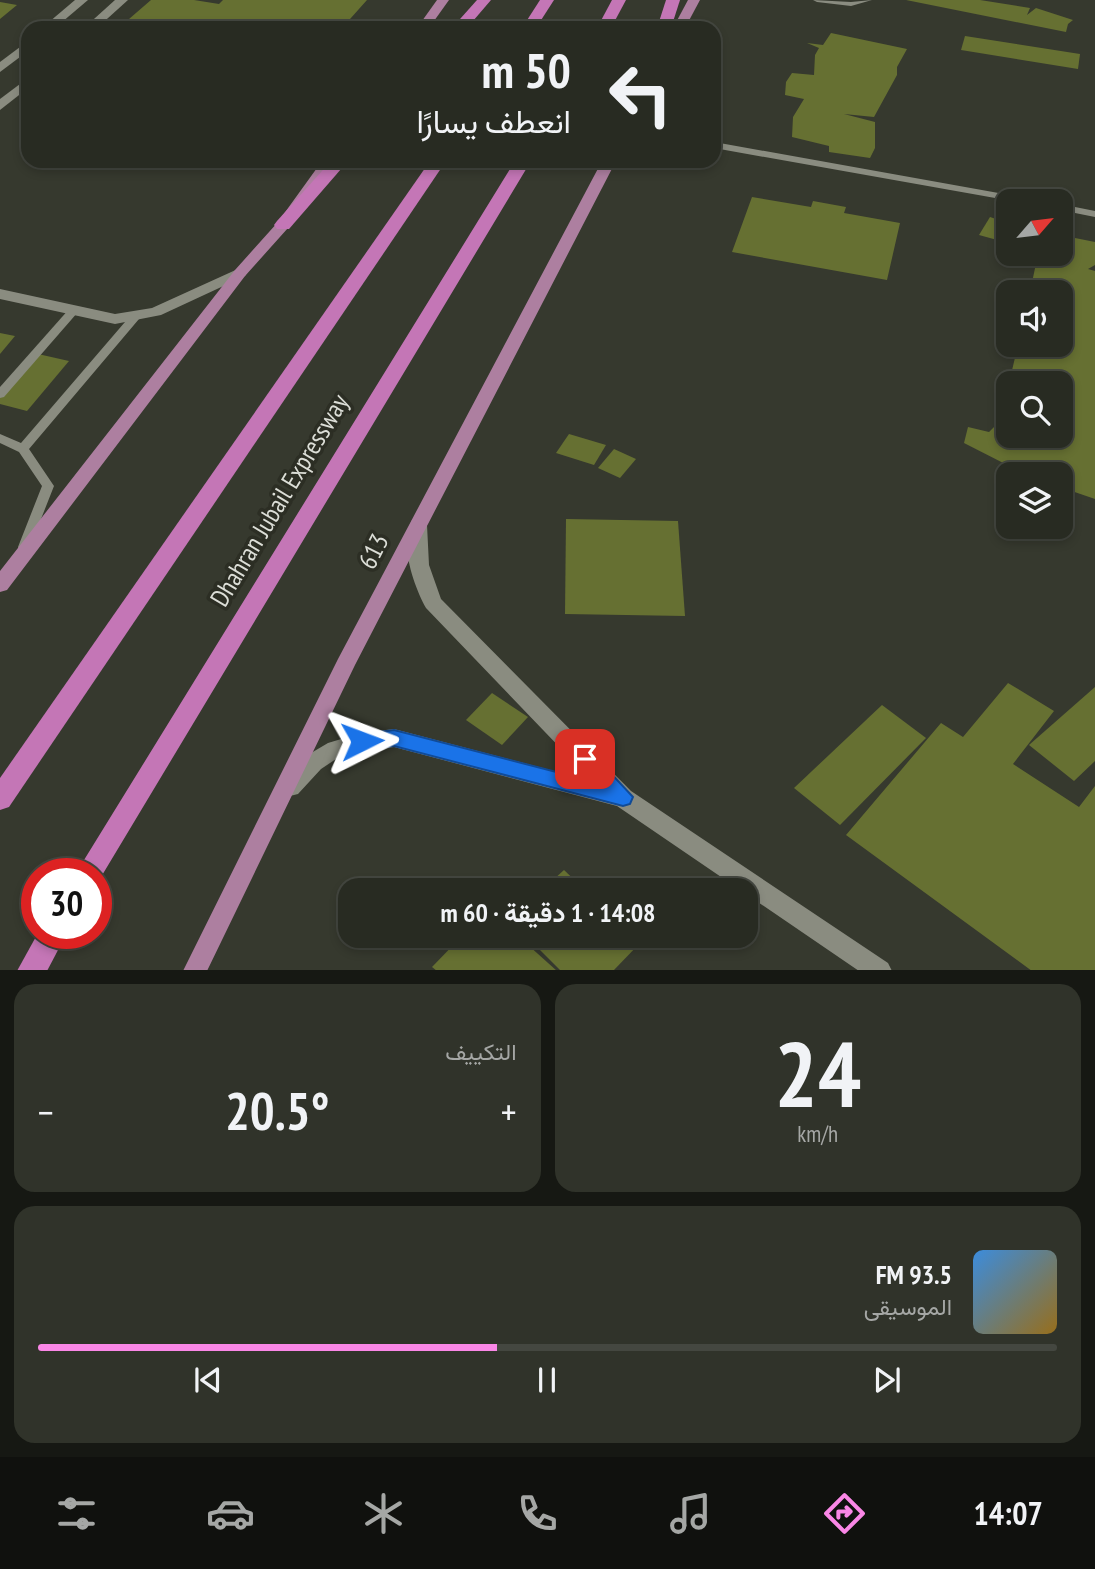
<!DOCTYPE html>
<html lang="ar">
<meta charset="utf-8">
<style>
body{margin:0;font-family:"PT Sans Narrow",Vazirmatn,sans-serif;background:#30332a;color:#f1f3f6;direction:rtl;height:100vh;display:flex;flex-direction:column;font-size:26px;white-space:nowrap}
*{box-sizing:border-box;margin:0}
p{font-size:23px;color:#a5a7a5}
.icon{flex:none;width:38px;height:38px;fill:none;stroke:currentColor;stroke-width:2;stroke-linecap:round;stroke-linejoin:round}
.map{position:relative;height:970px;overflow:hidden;direction:ltr}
.drawer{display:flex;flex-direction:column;gap:14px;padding:14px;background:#161813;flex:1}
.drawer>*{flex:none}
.hud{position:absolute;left:21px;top:21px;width:700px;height:147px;border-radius:21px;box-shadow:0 4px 10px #0003,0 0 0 2px #444740;direction:rtl;background:#282b22;color:#f1f3f6;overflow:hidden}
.needle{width:46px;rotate:62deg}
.fabs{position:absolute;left:996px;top:189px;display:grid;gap:14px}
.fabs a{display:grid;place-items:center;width:77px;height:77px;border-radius:14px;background:#282b22;box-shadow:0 4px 10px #0003,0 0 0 2px #444740;font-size:35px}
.speed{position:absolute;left:21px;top:858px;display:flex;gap:14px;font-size:35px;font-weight:700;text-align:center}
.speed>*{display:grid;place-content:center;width:91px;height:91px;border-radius:50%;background:#282b22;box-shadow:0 4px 10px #0003,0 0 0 2px #444740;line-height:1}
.speed .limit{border:10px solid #d22;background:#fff;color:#111}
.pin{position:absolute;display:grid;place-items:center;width:60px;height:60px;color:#fff;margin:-30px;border-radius:14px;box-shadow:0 4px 10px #0006}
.me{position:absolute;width:77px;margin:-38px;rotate:87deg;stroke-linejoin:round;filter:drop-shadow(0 0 5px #0008)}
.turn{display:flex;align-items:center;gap:24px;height:147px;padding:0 35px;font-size:32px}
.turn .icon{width:91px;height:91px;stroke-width:2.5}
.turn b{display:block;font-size:49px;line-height:60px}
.big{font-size:52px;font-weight:700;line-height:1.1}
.drawer .card{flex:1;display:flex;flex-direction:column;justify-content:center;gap:10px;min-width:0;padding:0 24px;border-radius:21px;background:#30332a}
.drawer .dial{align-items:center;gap:0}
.dial b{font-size:91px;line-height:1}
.song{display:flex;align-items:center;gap:21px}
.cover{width:84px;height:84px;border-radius:10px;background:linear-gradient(135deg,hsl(210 70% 55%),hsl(40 70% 35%))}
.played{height:7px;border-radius:4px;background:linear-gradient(90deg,#fa87e6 45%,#444740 45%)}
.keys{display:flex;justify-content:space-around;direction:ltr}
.heat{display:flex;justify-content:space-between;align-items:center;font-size:38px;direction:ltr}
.drawer .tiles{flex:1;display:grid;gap:14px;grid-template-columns:1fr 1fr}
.card:last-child{grid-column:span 2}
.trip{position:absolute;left:338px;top:878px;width:420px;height:70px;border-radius:21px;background:#282b22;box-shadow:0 4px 10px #0003,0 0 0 2px #444740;font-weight:700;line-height:70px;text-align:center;direction:rtl}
.tabs{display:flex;height:112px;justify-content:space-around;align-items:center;background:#10110e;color:#a5a7a5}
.tabs .icon{width:49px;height:49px}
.tabs .active{color:#fa87e6}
.tabs b{font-size:32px;color:#f1f3f6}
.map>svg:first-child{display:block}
</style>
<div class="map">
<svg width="1095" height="971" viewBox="0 0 1095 971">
<rect width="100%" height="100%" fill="#36392e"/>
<g fill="#667032">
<path d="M151,0H194L219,4L223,0H367L342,28H180L129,19Z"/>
<path d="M906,0H980L1030,8L1027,15L1036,8L1073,20L1068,24L1066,32Z"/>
<path d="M0,2L17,5L0,19Z"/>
<path d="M831,33L907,49L897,67V75L874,117L844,114L875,122V148L870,158L829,152V146L792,137L793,117L804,99L785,95L786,82L792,73L814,75L815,55L819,48L807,43L823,45Z"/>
<path d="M965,36L1080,54L1078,69L961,50Z"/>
<path d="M752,197L811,207L813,201L846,207L844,213L900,223L887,280L732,252Z"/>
<path d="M990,217L1008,223V243L979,235Z"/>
<path d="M1060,235L1095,242V265L1088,269L1095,271V499L1060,487V474H1033L1019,471L964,443L968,427L989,432L999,422L995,420L1002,413L1007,392L1008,436H1060V383H1009L1018,345H1060V292H1030L1038,254H1060Z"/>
<path d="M0,333L15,336L0,354Z"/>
<path d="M38,354L69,361L27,411L0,404V397Z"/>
<path d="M569,434L606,445L594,465L556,453Z"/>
<path d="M614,449L636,459L620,478L598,468Z"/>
<path d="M566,519L678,521L685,616L565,614Z"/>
<path d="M1008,683L1054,711L1013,764L1079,807L1095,786V971H1032L846,835L941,723L963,737Z"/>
<path d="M1095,687V761L1074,781L1029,745Z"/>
<path d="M492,693L528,717L502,745L466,720Z"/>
<path d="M882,705L926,738L840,825L794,788Z"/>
<path d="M564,870L586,891H541Z"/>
<path d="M462,936H518L557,971H437L432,967Z"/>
<path d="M526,936H635L641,942L613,971H561Z"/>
</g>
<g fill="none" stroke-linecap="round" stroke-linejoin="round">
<g fill="#8a8c80" fill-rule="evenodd">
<path d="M813,0L851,2L872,0L851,6L817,2Z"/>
<path d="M714,142L1027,198L1032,201H1012L714,148Z"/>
<path d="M1060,204L1095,211V217L1060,210Z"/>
<path d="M74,307L79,310L78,312L4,397L0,398V387L70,308Z"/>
<path d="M135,314L139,315L140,317L139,319L29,449L54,486L30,547L29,550H19L18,547L42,486L19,452L0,443V434L21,443L131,315Z"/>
</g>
<g fill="#8a8c80" fill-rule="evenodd">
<path d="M75,0H88L55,28H42Z"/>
<path d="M115,0H128L97,28H84Z"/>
<path d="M28,41V51L0,72V62Z"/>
<path d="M28,78V88L0,110V99Z"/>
<path d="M240,268L245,270L247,273L245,276L161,315L115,324L0,299V289L115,314L152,308Z"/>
<path d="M418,518L424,520L427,525L429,565L441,599L631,791L888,963L892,971H859L617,806L394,747L342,755L321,769L298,794L290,796L282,794L279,787L282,780L306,756L328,743L361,733L394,729L592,781L426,608C414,586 399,545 412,520Z"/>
</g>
<g fill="#ad7fa0" fill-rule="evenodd">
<path d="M437,0H449L429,28H417Z"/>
<path d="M688,0H700L685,28H673Z"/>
<path d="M322,161H336L288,228L245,276L7,590L0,592V571L235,270L278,222Z"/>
<path d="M602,161H616L355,665L207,971H183L338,659Z"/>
</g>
<g fill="#c476b6" fill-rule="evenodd">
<path d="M477,0H491L467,28H452Z"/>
<path d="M540,0H554L536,28H522Z"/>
<path d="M612,0H626L611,28H597Z"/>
<path d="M666,0H680L671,28H657Z"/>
<path d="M331,161H348L289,229H277L274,225L277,221Z"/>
<path d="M430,161H446L9,807L0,810V778Z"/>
<path d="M515,161H531L98,882L96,883V873H76Z"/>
<path d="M38,933H67L47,971H17Z"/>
</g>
</g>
<path fill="#1a73e8" stroke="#114b97" stroke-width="2" d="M394,730L595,782L576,759L578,753L585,750L592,753L633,797L630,804L623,806L394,746L362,749L356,746L353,741L356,735Z"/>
<g text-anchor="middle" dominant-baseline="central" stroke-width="7" stroke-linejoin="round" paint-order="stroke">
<g font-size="26" fill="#dcded7" stroke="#2c2e24">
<text transform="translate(279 500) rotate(-59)">Dhahran Jubail Expressway</text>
<text transform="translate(373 551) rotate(-63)">613</text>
</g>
</g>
</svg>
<div class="fabs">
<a><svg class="needle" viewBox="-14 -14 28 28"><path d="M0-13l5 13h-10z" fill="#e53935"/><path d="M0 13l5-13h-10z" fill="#a5a7a5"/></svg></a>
<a><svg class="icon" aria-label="sound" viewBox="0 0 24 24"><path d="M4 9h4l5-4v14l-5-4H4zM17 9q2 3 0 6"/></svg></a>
<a><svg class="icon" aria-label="search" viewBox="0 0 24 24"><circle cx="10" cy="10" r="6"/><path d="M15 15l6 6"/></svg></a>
<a><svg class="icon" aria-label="layers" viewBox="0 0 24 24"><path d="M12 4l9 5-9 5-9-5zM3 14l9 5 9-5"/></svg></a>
</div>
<div class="speed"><div class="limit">30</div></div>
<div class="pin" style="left:585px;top:759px;background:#d93025"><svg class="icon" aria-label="arrive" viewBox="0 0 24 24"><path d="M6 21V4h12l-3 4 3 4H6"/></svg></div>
<svg class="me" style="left:362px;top:741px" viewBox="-20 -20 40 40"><path d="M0-17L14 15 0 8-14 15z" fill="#1a73e8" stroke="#fff" stroke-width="4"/></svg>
<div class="trip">14:08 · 1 دقيقة · 60 m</div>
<div class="hud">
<div class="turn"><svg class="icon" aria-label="left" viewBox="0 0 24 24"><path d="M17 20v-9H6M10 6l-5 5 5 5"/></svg><div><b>50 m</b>انعطف يسارًا</div></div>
</div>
</div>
<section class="drawer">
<div class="tiles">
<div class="card dial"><b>24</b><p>km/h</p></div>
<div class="card"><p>التكييف</p>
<div class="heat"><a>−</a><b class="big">20.5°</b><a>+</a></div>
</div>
<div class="card">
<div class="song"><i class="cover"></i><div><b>93.5 FM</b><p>الموسيقى</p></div></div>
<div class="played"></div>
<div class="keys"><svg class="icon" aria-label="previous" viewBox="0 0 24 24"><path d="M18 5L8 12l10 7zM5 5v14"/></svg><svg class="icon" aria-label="pause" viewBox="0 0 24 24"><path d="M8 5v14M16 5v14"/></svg><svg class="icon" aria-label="next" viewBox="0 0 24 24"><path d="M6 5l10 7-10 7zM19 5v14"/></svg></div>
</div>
</div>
</section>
<nav class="tabs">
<b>14:07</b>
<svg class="icon active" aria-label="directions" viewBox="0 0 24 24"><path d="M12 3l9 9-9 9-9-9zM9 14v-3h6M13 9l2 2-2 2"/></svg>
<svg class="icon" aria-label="music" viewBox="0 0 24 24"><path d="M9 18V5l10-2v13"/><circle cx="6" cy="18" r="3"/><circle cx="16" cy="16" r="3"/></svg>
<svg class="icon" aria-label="phone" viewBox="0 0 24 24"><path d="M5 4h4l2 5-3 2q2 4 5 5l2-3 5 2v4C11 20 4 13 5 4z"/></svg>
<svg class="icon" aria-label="climate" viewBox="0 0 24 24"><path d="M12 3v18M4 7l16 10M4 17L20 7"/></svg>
<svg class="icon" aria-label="car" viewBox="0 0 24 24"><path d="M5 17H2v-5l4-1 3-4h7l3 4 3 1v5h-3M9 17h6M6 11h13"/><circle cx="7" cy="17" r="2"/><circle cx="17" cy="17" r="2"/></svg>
<svg class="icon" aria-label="filters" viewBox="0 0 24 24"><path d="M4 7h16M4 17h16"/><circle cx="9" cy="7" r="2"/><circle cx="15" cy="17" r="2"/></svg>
</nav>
